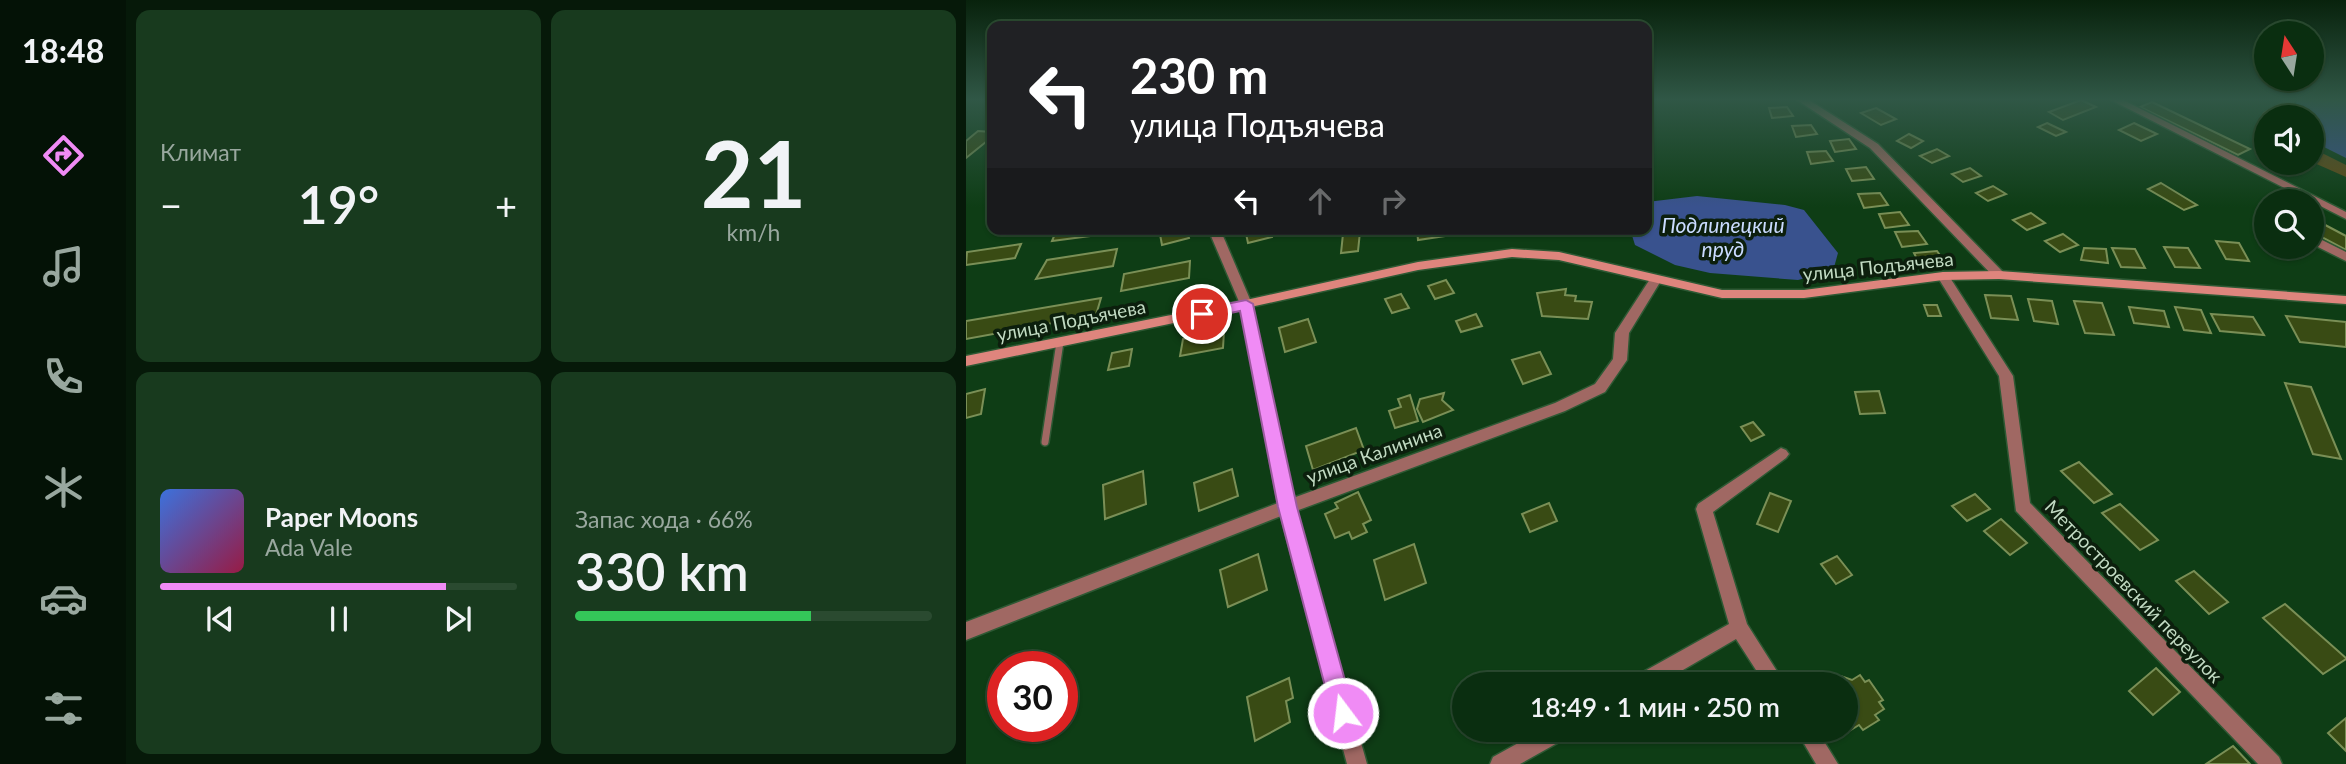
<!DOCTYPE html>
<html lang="ru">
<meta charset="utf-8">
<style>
body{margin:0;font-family:Lato,sans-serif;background:#183a1e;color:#f1f3f6;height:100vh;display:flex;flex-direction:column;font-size:26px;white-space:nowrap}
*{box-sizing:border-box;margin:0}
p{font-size:23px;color:#99a89f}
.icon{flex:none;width:38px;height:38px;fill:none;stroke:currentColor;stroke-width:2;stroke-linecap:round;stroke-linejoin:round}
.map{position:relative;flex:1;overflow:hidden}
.drawer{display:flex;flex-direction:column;gap:10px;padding:10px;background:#061909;width:840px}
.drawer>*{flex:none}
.hud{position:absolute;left:21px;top:21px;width:665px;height:214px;border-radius:14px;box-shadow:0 2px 5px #0004,0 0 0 2px #2a4a30;background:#202124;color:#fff;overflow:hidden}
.needle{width:46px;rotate:348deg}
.tools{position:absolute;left:1288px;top:21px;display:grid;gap:14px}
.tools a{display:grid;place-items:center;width:70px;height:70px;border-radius:50%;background:#0a2e10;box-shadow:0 2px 5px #0004,0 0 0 2px #2a4a30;font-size:35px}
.speed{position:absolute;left:21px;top:651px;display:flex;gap:14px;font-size:35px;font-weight:700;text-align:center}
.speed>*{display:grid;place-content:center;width:91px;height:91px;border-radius:50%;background:#0a2e10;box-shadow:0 2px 5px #0004,0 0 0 2px #2a4a30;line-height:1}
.speed .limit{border:10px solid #d22;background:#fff;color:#111}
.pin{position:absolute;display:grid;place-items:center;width:60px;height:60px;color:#fff;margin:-30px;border:4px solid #fff;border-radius:50%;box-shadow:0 2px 7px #0007}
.me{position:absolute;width:77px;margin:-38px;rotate:345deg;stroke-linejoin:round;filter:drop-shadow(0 0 5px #0008)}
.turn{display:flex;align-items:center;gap:24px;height:147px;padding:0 28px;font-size:32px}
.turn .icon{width:91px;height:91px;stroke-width:2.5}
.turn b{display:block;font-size:49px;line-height:60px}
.lanes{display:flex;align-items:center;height:66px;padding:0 28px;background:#0003;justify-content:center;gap:35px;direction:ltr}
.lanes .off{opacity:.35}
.big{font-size:52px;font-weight:600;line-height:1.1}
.drawer .tile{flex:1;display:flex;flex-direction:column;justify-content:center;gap:10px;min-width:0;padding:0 24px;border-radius:14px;background:#183a1e}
.drawer .dial{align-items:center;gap:0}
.dial b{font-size:91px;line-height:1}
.song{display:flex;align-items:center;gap:21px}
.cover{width:84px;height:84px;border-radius:10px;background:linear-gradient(135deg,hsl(220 70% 55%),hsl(340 70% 35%))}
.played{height:7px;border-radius:4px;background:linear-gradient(90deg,#f08bf5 80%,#2a4a30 80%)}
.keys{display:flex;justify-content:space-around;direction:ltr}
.heat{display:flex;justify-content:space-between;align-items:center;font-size:38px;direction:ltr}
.charge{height:10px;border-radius:5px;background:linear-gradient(90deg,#34c759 66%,#2a4a30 0)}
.drawer .tiles{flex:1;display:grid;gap:10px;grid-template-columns:repeat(2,1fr)}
.trip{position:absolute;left:486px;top:672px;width:406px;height:70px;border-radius:35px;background:#0a2e10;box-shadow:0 2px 5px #0004,0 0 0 2px #2a4a30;font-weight:600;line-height:70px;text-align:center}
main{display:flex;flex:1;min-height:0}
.tab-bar{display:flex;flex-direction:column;width:126px;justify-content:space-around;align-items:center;background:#041206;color:#99a89f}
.tab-bar .icon{width:49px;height:49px}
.tab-bar .on{color:#f08bf5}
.tab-bar b{font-size:32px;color:#f1f3f6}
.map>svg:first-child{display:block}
</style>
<main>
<nav class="tab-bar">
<b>18:48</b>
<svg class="icon on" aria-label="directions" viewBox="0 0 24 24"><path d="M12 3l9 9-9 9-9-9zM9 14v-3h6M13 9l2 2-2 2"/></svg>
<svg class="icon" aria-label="music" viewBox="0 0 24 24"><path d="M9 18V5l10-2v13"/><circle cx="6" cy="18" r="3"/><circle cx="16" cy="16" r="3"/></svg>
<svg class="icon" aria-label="phone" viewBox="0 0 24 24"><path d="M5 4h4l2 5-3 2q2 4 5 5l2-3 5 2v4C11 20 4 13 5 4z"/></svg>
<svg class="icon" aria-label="climate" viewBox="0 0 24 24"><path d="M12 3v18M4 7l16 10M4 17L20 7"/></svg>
<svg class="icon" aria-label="car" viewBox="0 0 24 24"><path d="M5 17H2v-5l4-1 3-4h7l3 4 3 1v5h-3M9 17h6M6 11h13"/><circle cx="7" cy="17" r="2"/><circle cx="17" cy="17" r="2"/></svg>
<svg class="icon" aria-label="filters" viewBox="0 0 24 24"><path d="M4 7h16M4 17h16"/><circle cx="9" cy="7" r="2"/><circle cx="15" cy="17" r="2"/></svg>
</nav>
<section class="drawer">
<div class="tiles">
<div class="tile"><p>Климат</p>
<div class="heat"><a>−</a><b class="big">19°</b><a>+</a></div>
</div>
<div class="tile dial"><b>21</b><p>km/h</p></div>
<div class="tile">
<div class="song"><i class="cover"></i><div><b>Paper Moons</b><p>Ada Vale</p></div></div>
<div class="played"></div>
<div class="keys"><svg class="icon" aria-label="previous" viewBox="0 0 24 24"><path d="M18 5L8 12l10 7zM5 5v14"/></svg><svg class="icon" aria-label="pause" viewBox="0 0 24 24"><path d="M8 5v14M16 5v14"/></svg><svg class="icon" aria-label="next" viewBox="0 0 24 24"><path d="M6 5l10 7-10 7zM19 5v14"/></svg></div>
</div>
<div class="tile"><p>Запас хода · 66%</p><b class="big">330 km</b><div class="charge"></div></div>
</div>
</section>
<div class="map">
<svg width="1380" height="764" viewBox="0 0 1380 764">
<rect width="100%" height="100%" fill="#0e3d15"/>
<g fill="#614b16">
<path d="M1318,100H1330L1321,117H1300V136L1292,125L1297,112Z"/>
<path d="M1346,148L1380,165V177L1346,162Z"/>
</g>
<g fill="#39528e">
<path d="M1331,100H1380V158L1346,141V117H1324Z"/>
<path d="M731,196L819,205L838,210L872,253L867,271L832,280L744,273L709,265L669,245L664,229H681V202Z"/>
</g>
<g fill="#394b14" stroke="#7a8f56" stroke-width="2">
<path d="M1115,100L1130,107L1097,120L1083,112Z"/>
<path d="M1186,102L1284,149L1272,155L1174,107Z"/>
<path d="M821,107L827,116L806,118L803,108Z"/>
<path d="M910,108L930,119L915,125L895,113Z"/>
<path d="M1081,123L1100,132L1090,136L1072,127Z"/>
<path d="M1168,123L1191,134L1175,141L1153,130Z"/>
<path d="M845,125L851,134L830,137L826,126Z"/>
<path d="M12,131L26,132V137L0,158V141Z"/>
<path d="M943,134L957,141L945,148L931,141Z"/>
<path d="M883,139L890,149L869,152L864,141Z"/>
<path d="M971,149L983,156L966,163L954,156Z"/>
<path d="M860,151L867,161L845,164L841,152Z"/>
<path d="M900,167L908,179L886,181L880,169Z"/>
<path d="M1004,168L1015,176L997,182L986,174Z"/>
<path d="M1195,183L1231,205L1218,210L1182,189Z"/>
<path d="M1027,186L1040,194L1022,201L1010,193Z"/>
<path d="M914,193L922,205L898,208L892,194Z"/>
<path d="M934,212L943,225L919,228L913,214Z"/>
<path d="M1065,213L1079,223L1061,230L1047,220Z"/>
<path d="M1346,218L1380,236V250L1346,232Z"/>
<path d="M91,229H140L139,234L86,241Z"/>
<path d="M193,229H221L223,238L196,245Z"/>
<path d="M279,229H305L306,237L282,243Z"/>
<path d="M451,229H479L480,236L452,240Z"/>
<path d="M952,231L961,244L936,247L929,232Z"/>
<path d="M394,232L392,251L375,253L377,234Z"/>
<path d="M1097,234L1112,245L1094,252L1079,241Z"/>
<path d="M1250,241L1273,243L1283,261L1260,259Z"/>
<path d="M55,244L49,258L0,265L1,252Z"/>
<path d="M1198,247L1222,248L1234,268L1209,267Z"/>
<path d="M1118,248L1140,249L1142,263L1115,260Z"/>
<path d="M1146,248L1169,249L1179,268L1155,267Z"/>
<path d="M151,249L147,266L70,279L81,260Z"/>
<path d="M971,251L981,265L956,269L948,253Z"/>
<path d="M224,261L223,278L155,291L158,274Z"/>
<path d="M480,280L488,293L469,299L462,286Z"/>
<path d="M600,289L599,295L610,296L609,301L626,302L622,319L576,316L571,293Z"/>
<path d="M435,294L443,308L426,313L419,299Z"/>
<path d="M1019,295L1045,296L1052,320L1025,318Z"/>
<path d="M135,298L130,315L0,339V321Z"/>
<path d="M1062,299L1086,301L1092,324L1068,321Z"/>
<path d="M1108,301L1136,303L1148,335L1119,333Z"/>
<path d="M958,305H971L975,316H962Z"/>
<path d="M1163,307L1198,311L1203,327L1168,323Z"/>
<path d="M1209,307L1235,310L1245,333L1218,330Z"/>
<path d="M510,314L516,326L495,332L490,321Z"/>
<path d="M1245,314L1287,317L1298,335L1254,331Z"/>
<path d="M1320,316L1380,322V347L1334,342Z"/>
<path d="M342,319L350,342L319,352L313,328Z"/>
<path d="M258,331L257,348L214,356L217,339Z"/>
<path d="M166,349L163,366L142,370L146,353Z"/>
<path d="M574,352L585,374L557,384L546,360Z"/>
<path d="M1319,383L1345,387L1375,459L1347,454Z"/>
<path d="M19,389L15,414L0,418V394Z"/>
<path d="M913,391L919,413L894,414L889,392Z"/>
<path d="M478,393L476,400L487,410L457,422L451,409L454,399Z"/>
<path d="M444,395L452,421L429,428L423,411L435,407L432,399Z"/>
<path d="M787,422L798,435L785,441L775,427Z"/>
<path d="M390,428L398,450L347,470L340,446Z"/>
<path d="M1113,462L1146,494L1128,503L1095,471Z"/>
<path d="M266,469L272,496L233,511L228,483Z"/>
<path d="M177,471L180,504L139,519L137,485Z"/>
<path d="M392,492L405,520L397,524L401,532L386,539L383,532L369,538L359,514L372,508L369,503Z"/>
<path d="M804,493L825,501L812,532L791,524Z"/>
<path d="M1009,494L1024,509L1001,521L986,506Z"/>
<path d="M583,503L591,521L564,532L556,514Z"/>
<path d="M1154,504L1192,540L1174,550L1136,513Z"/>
<path d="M1035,519L1061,543L1044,555L1018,531Z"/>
<path d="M448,544L460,583L419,600L408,560Z"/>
<path d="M292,554L301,590L262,607L254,570Z"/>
<path d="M871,556L886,575L870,584L855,564Z"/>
<path d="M1228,571L1262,602L1243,614L1210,581Z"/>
<path d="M1319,604L1380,658V659L1357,674L1297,618Z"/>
<path d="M1190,668L1214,692L1187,715L1163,691Z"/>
<path d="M894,675L899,682L903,680L917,700L913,702L918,709L909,715L913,720L897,730L893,725L880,733L878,730H880V684H868V681L875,676L886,680Z"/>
<path d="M323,678L327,698L320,701L324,722L289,741L281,697Z"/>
<path d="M1380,718V751L1362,733Z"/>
<path d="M1267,746L1284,764H1240Z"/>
</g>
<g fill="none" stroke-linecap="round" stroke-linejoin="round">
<g stroke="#2e5934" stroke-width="10">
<path id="service" d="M79,442L94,342"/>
</g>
<g stroke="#2e5934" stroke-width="3">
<g id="minor">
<path d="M831,100H843L912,144L1037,272L1039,275L1037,278H1029L904,148Z"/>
<path d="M1338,192L1343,195C1337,202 1328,202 1319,201Z"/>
<path d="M1346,235L1380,252V261L1346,244Z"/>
<path d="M977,272L981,273L1047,376L1064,503L1313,757L1316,764H1292L1050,511L1033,376L971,276Z"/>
<path d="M690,275L696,279L663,333L661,360L639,392L599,411L330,511L401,764H381L315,516L0,640V622L312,503L274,304L276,301L280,300L286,304L327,498L589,403L629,384L647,359L649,333L686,276Z"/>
<path d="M815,448L820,450L823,454L820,458L747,512L781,624L819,684H799L770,639L693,684H666L668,677L763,624L730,509L732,504Z"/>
<path d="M576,730H605L602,737L554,764H524L527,757Z"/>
<path d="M830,730H851L872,764H850Z"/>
</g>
</g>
<g stroke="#2e5934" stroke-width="3">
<g id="tertiary">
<path d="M1145,100H1157L1380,212V219Z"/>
<path d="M242,229H254L286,304L284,307L280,308L274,304Z"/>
</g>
</g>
<g stroke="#2e5934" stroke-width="3">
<path id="secondary" d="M546,249L593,252L756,290H838L977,272L1033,271L1380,296V304L1033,279L977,280L838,298H756L593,260L546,257L452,270L280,308L0,366V356L280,300L452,262Z"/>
</g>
<use href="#service" stroke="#a06863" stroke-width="7"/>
<use href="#minor" fill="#a06863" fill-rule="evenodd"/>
<use href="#tertiary" fill="#a06863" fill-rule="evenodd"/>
<use href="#secondary" fill="#de857d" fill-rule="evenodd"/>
</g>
<linearGradient id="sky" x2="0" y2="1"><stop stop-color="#08220c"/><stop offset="0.48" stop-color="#305746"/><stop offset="1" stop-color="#305746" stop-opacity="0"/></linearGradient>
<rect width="1380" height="207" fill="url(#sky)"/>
<path fill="#f08bf5" stroke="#9c5a9f" stroke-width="2" d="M280,300L287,304L331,507L388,713L385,720L377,724L369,720L366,713L312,507L274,311L236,319L228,314L236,309Z"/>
<g text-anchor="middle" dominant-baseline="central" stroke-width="7" stroke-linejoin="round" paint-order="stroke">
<g font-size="19" fill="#c1dac2" stroke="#0c1f0d">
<text transform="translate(912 266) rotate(-6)">улица Подъячева</text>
<text transform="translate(105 320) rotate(-11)">улица Подъячева</text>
<text transform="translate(408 453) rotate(-20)">улица Калинина</text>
<text transform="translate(1168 591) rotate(46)">Метростроевский переулок</text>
</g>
<g font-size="21" font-style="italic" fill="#cadbff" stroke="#0c1f0d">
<text x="757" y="224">Подлипецкий<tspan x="757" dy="24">пруд</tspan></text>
</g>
</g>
</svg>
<div class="tools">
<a><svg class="needle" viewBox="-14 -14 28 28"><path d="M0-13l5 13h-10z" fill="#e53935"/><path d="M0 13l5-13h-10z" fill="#99a89f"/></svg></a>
<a><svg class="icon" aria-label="sound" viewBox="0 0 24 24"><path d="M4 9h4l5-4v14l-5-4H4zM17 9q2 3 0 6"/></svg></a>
<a><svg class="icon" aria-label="search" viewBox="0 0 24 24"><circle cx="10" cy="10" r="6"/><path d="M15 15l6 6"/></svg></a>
</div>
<div class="speed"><div class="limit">30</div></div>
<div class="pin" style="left:236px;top:314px;background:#d93025"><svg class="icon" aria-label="arrive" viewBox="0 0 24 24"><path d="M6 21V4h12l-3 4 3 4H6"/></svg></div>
<svg class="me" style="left:377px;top:713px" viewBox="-20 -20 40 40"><circle r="17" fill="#f08bf5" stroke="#fff" stroke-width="3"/><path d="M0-11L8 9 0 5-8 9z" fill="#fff"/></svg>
<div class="trip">18:49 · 1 мин · 250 m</div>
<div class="hud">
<div class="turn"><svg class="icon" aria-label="left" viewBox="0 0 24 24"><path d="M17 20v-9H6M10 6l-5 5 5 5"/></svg><div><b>230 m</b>улица Подъячева</div></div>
<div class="lanes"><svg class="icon" aria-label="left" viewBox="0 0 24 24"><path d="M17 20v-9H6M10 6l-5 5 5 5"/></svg><svg class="icon off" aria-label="ahead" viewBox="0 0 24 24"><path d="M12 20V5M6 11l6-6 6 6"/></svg><svg class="icon off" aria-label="right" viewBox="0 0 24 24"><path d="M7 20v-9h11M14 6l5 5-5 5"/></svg></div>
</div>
</div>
</main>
